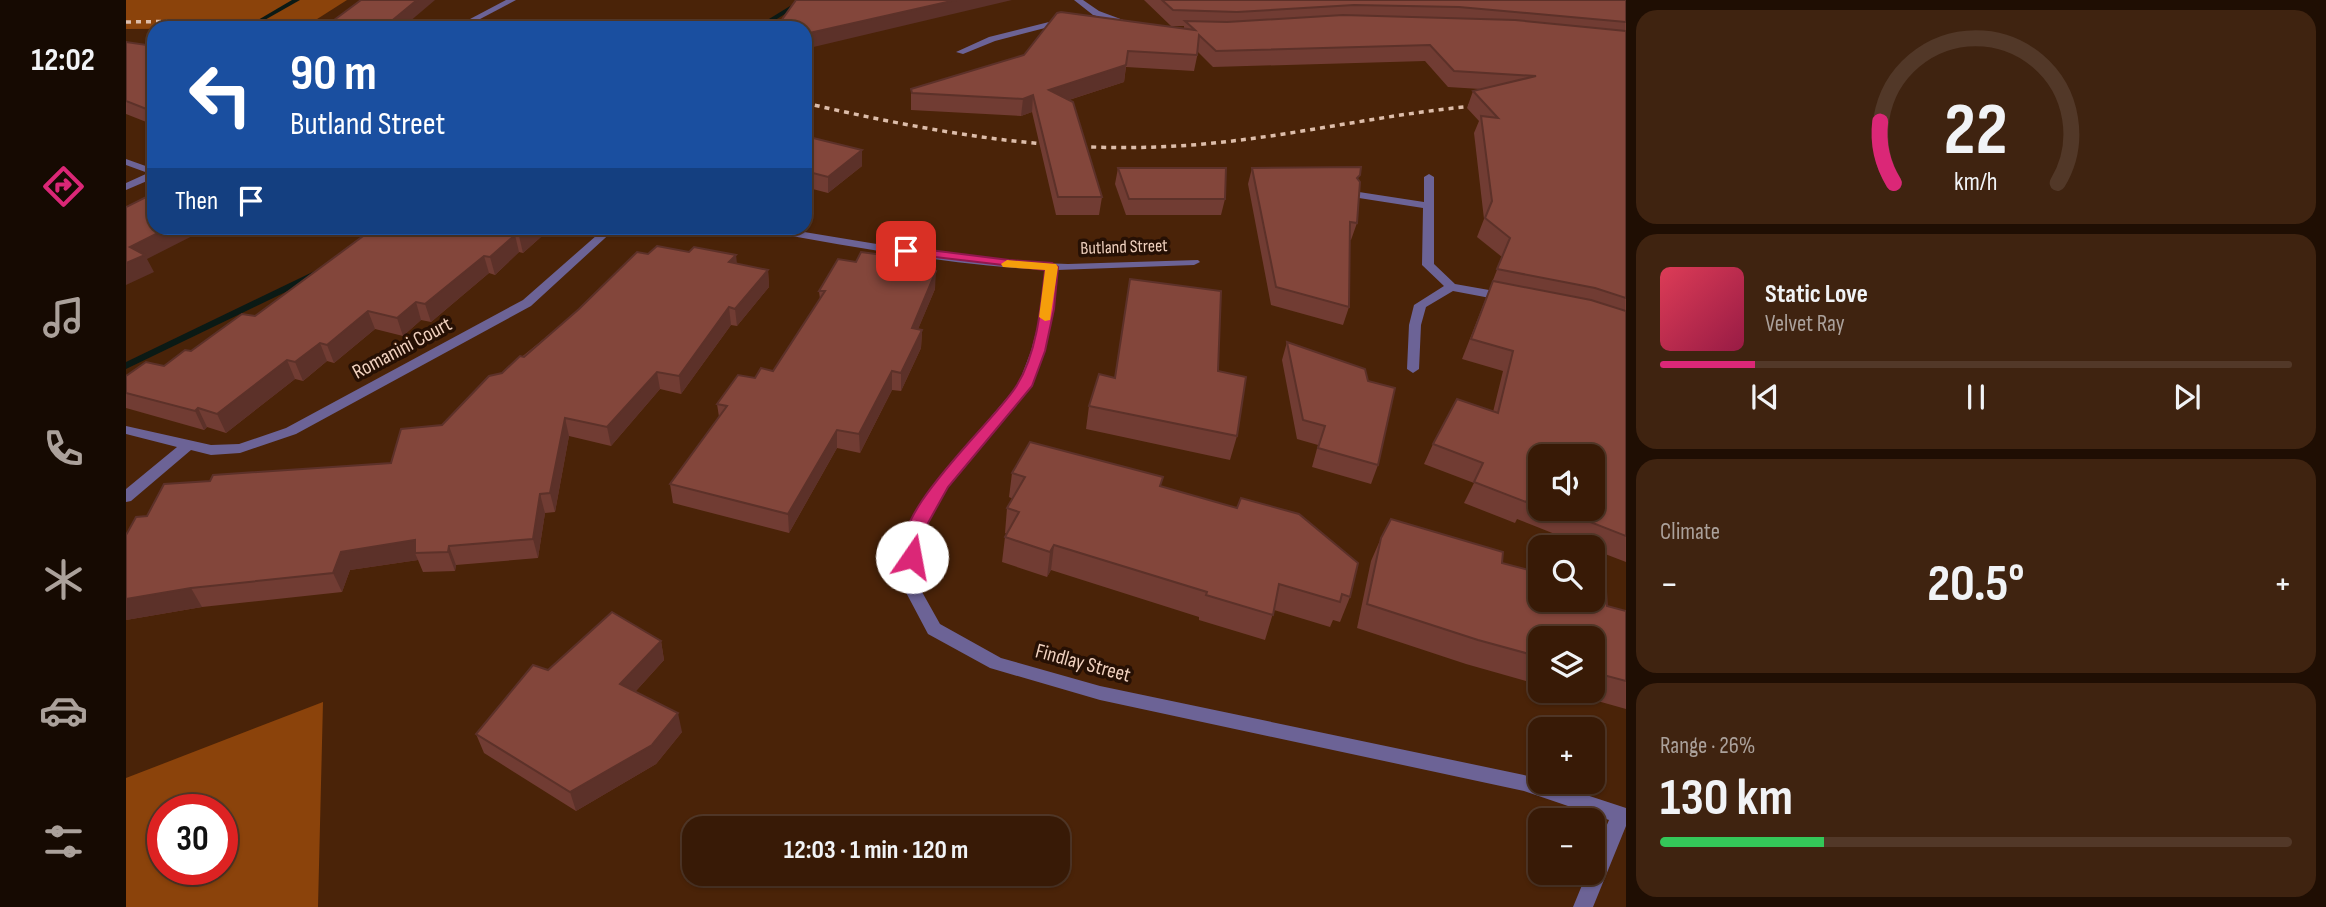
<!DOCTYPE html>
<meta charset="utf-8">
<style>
body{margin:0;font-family:"Sofia Sans Condensed",sans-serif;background:#3f2310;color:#f1f3f6;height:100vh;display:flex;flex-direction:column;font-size:26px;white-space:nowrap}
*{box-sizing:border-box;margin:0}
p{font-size:23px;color:#aba19b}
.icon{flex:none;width:38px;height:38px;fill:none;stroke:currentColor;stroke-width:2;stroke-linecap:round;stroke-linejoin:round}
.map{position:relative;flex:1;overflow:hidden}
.side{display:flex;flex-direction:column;gap:10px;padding:10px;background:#1f0e03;width:700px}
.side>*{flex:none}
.banner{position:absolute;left:21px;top:21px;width:665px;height:214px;border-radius:21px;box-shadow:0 2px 5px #0004,0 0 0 2px #523828;background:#1a4fa0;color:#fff;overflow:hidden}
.controls{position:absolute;left:1402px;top:444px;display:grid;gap:14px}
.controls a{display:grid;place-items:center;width:77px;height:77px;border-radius:14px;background:#381a06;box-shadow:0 2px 5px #0004,0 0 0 2px #523828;font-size:35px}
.speed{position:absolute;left:21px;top:794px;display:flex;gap:14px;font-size:35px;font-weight:700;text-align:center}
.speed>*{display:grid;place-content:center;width:91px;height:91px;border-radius:50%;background:#381a06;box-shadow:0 2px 5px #0004,0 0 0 2px #523828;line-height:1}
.speed .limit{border:10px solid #d22;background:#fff;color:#111}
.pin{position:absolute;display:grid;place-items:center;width:60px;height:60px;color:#fff;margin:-30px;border-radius:14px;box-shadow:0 4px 10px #0006}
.me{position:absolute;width:77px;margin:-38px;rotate:12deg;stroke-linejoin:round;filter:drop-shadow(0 0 5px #0008)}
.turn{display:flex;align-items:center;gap:24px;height:147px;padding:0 28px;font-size:32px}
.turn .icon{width:91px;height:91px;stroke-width:2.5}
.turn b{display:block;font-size:49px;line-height:60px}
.then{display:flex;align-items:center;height:66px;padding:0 28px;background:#0003;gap:14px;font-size:26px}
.big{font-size:52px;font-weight:700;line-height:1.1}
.side .card{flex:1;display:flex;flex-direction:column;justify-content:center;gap:10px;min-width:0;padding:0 24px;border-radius:21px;background:#3f2310}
.side .dial{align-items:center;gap:0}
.dial svg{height:182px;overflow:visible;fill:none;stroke:#523828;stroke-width:7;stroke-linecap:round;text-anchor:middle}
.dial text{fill:#f1f3f6;stroke:none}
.song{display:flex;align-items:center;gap:21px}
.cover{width:84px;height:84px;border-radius:10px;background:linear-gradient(135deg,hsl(350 70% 55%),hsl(340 70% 35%))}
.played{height:7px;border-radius:4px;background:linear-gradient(90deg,#db2777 15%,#523828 15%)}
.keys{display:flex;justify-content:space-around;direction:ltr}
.heat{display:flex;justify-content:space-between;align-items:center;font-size:38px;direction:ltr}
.charge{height:10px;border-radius:5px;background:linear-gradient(90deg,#34c759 26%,#523828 0)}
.trip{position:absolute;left:556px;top:816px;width:388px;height:70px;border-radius:21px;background:#381a06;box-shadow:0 2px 5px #0004,0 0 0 2px #523828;font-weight:700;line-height:70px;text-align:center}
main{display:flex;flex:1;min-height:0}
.tab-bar{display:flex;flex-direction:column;width:126px;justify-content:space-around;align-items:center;background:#160a02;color:#aba19b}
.tab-bar .icon{width:49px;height:49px}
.tab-bar .active{color:#db2777}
.tab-bar b{font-size:32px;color:#f1f3f6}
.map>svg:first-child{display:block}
</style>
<main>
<nav class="tab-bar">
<b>12:02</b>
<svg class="icon active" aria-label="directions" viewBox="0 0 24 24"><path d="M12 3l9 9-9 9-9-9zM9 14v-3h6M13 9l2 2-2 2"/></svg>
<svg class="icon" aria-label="music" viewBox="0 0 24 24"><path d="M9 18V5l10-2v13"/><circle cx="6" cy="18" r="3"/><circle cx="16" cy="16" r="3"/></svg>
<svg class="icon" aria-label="phone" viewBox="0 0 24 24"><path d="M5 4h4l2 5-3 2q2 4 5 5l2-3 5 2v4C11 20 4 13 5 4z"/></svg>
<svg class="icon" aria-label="climate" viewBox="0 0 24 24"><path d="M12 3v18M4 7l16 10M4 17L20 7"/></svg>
<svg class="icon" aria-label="car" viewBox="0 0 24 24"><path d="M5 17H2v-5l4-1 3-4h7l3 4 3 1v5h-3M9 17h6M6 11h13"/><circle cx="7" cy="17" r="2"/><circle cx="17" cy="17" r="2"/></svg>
<svg class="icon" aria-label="filters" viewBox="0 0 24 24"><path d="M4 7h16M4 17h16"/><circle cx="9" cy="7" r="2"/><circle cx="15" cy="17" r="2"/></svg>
</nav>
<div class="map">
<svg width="1500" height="907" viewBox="0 0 1500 907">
<rect width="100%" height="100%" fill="#4a2308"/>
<g fill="#8b430b" fill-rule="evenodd">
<path d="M0,0H221L177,28L0,29Z"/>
<path d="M197,702L192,907H0V778ZM37,810H96V870H37Z"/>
</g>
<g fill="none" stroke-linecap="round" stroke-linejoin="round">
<g fill="#0b1a15" fill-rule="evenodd">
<path d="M166,0H174L137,21L132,20Z"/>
<path d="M674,0H682L636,28H628Z"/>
<path d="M195,268L199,269V273L0,369V362Z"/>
</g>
<g fill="#6c6396" fill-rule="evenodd">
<path d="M380,0H390L337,28H327Z"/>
<path d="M948,0H957L973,11L1008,24L1004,26L967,15Z"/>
<path d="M939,18L943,20L942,22L869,41L837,54L830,52L863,37Z"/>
<path d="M0,159L28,169V178L0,190V183L22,173L0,165Z"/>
<path d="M1303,174L1308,177V264L1329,284L1380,293L1386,297L1380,301L1327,291L1300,307L1295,325L1293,369L1287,373L1281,369L1283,325L1288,305L1318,286L1296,265L1297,208L1233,198L1228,195L1233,192L1298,202V177Z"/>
<path d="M479,228H490L405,306L170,434L114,453L85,455L65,450L5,501L0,502V489L51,447L0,434V426L85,445L113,444L160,428L397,300Z"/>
<path d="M634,228H654L781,249L888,262L942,264L1072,260L1074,262L1068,265L931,270L928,309L917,351L905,386L821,487L797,532L791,583L814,624L875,658L974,686L1398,775L1414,780V782H1421L1500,808V826L1467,907H1447L1461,873H1466V860L1483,820L1398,791L974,700L864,668L802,634L775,583L781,532L810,481L892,385L905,351L916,309L920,270C825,265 732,248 639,231Z"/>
</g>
<g stroke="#ddbdaa" stroke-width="3.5" stroke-dasharray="5 5" stroke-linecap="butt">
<path d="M0,22L72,21L260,28"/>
<path d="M679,103C801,131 925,154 1051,146C1155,140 1256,113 1360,105"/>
</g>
</g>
<g fill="#713c33" fill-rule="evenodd">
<path d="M1018,0H1500V562L1466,549V548H1464L1391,519L1389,523L1338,503L1348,483L1298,464L1307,444L1367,412L1377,371L1336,359L1376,257L1351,237L1358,219L1348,133L1353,121L1341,108L1347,91L1354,89L1322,87L1299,61L1087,67L1072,52L1068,71L1000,67L998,82L943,100L976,197L973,215H930L906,112L895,116L785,110V89L1058,29V26H1045ZM1414,457L1466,509H1414Z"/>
<path d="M0,42L28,46V125L0,114Z"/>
<path d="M679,136L736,150V166L702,193L679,187Z"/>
<path d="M992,168L1099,199L1095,215H1000L989,184Z"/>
<path d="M1126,168L1233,180L1231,223L1225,240H1224L1223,307L1217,325L1145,305L1122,184Z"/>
<path d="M244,228H425L397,253L393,252L369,275L363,273L305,322L295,320L277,336L249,329L208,363L201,361L177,381L169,379L100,433L81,427L78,430L0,408V376L38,366L129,316L247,228Z"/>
<path d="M522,254L611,264L642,270L643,287L611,326L605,325L555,394L534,389L485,446L443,436L429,512L419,513L412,558L330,565L329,571L297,572L292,560L224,570L216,592L76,607L0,620V535L21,516L84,481L265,463L316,425L376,373Z"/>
<path d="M794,269L809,289L792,329L796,330L795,348L775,391L766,390L734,453L711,448L663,533L547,503L544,484L593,417L591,404L629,378L647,371L694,299L693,291Z"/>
<path d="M1004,279L1092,371L1111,436L1104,460L960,429L963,406L989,378Z"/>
<path d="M1161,342L1252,465L1245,484L1186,467L1192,445L1171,439L1156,360Z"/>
<path d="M886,473L1035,486L1224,597L1214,622L1207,620L1204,627L1148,610L1139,640L1073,620V617L925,570L921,577L876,562L879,537L881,534L879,533L881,508L887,499L883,497Z"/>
<path d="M1255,538L1376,563L1481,606L1500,611V709L1436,691H1466V639H1414V685L1340,664L1231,628L1245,561Z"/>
<path d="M535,641L538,660L509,692L556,732L530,764L450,811L358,753L350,734L422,670Z"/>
</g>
<g fill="#5c3129">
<path d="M291,0H309L276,28H257Z"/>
<path d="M830,0H886L679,49V34Z"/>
<path d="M1000,65L998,82L921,107L923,90Z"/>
<path d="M907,95L906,112L895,116L897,99Z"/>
<path d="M736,150V166L702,193V177Z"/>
<path d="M42,228H82L21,259L28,272L0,285V263L4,247Z"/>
<path d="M402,228H425L397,253L393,236Z"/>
<path d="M389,235L393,252L369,275L364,257Z"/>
<path d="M610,255L612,272L603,262Z"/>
<path d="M358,256L363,273L305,322L299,304Z"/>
<path d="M642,270L643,287L611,326L609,309Z"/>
<path d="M810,271L809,289L785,346L786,328Z"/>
<path d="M290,302L295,320L277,336L271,318Z"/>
<path d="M603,307L605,325L555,394L553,376Z"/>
<path d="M242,311L249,329L208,363L201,345Z"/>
<path d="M796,330L795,348L775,391V373Z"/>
<path d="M194,343L201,361L177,381L169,362Z"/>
<path d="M161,360L169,379L100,433L91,414Z"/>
<path d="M766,371V390L734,453L733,434Z"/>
<path d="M531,372L534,389L485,446L481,427Z"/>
<path d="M72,408L81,427L78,430L69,411Z"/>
<path d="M439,418L443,436L429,512L424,493Z"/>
<path d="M711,430V448L663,533L662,514Z"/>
<path d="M414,494L419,513L412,558L407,539Z"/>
<path d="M289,540V553L292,560L224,570L216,592L207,573L215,552Z"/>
<path d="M928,545L925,570L921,577L924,552Z"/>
<path d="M323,546L330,565L329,571L322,552Z"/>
<path d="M65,588L76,607L0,620V599Z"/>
<path d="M535,641L538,660L499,703L494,684Z"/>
<path d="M552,713L556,732L530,764L450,811L444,792Z"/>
</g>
<g fill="#83463b" stroke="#5c3129" stroke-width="2">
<path d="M235,0H291L257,28H172L186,23L200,26Z"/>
<path d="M670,0H830L679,34V28H650Z"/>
<path d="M1036,0H1500V22L1333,7L1228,5L1111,12L1047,10Z"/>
<path d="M935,12L1069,30L1059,21L1101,22L1217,15L1389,20L1500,31V298L1469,288L1371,269L1384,238L1359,218L1366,201L1355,116L1372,118L1347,91L1410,76L1328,71L1304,45L1090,51L1073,35L1071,55L1002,51L1000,65L923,90L947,102L976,197H932L907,95L897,99L786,93L785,89L898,55L931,13Z"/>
<path d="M0,42L28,46V112L0,101Z"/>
<path d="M679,136L736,150L702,177L679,171Z"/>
<path d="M1235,167L1234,175L1231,178L1234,182L1231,223L1224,222L1223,307L1150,287L1126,168Z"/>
<path d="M992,168H1100L1099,199H1003Z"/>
<path d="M28,193V228H42L4,247L19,255L0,263V207Z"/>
<path d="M248,228H402L393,236L389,235L364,257L358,256L299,304L290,302L271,318L242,311L201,345L194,343L169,362L161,360L91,414L72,408L69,411L0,393V376L20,362L38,366L59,350L65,351L116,314L129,316Z"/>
<path d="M531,246L563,252L568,247L610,255L603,262L642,270L609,309L603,307L553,376L531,372L481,427L439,418L424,493L414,494L407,539L323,546L322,552L289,553V540L215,552L207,573L65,588L0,599V535L10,517L21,516L38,484L84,481L87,475L265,463L275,429L316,425L363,376L376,373L394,356L398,357L453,309L511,252L522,254Z"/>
<path d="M735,252L794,260L790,269L810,271L786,328L796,330L775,373L766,371L733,434L711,430L662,514L544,484L601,406L591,404L612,375L629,378L635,368L647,371L699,291H693L712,259L730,262Z"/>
<path d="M1004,279L1095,291L1092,371L1120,377L1111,436L963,406L973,374L989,378Z"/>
<path d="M1367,281L1465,300L1500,311V536L1431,509H1466V457H1414V503L1402,498L1400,502L1348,482L1357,463L1307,444L1331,399L1372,413L1387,351L1345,339Z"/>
<path d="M1161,342L1239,369L1242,381L1269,388L1252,465L1192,448L1199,426L1177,420Z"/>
<path d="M904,442L1037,477L1034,486L1111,508L1115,498L1173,514L1232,563L1224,597L1216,594L1214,602L1153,584L1147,615L1080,595L1081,592L928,545L924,552L879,537L893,512L881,508L899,477L886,473Z"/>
<path d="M1265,519L1377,552L1376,563L1414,573V600H1466V587L1480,591L1481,606L1500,611V681L1466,672V639H1414V657L1352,640L1241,604L1255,538Z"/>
<path d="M486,612L535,641L494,684L552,713L526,745L444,792L350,734L407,665L422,670Z"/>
</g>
<path fill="#db2777" stroke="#8e194d" stroke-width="2" d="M780,247L883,260L926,263L932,267L928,309L919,351L906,386L822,487L797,532L792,562H780C756,518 871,420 891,385C911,353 915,307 919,270L775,253V248Z"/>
<path fill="#f59e0b" d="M881,260L930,264L932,267L924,320L919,321L913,317L919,270L877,267L875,264Z"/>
<g text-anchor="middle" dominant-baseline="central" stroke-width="7" stroke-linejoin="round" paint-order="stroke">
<g font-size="18" fill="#f0d1bf" stroke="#261004">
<text transform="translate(998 247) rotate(-2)">Butland Street</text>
</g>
<g font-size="21" fill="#f0d1bf" stroke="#261004">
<text transform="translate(276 348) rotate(-28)">Romanini Court</text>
<text transform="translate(957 663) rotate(15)">Findlay Street</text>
</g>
</g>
</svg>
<div class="controls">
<a><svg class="icon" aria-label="sound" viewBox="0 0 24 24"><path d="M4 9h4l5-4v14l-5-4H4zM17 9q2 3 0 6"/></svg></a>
<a><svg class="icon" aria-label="search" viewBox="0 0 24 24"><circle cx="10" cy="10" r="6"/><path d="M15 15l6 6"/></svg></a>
<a><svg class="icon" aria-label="layers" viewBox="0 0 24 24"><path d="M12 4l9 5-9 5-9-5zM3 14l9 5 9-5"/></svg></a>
<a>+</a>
<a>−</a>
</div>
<div class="speed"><div class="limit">30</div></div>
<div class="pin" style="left:780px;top:251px;background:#d93025"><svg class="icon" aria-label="arrive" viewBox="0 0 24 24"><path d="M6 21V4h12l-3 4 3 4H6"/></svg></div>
<svg class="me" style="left:786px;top:557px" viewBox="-20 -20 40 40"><circle r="19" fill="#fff"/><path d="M0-13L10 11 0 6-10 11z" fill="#db2777"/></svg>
<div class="trip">12:03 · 1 min · 120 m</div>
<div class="banner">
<div class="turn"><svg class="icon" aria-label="left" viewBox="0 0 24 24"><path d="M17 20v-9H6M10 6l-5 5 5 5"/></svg><div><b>90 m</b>Butland Street</div></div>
<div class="then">Then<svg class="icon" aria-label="arrive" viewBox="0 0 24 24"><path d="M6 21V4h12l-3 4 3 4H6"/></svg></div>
</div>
</div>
<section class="side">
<div class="card dial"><svg viewBox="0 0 100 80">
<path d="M14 69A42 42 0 1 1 86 69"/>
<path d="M14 69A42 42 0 0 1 8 42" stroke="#db2777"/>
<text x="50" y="56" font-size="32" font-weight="700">22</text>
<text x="50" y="72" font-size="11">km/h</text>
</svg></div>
<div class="card">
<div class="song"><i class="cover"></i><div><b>Static Love</b><p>Velvet Ray</p></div></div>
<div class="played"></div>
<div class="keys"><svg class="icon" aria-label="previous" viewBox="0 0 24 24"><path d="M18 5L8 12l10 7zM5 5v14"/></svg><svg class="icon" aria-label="pause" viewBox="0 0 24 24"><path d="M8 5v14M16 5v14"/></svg><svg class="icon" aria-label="next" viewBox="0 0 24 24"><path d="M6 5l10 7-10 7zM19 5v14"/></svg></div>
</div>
<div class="card"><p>Climate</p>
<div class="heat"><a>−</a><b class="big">20.5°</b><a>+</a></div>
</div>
<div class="card"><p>Range · 26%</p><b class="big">130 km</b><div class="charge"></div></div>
</section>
</main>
